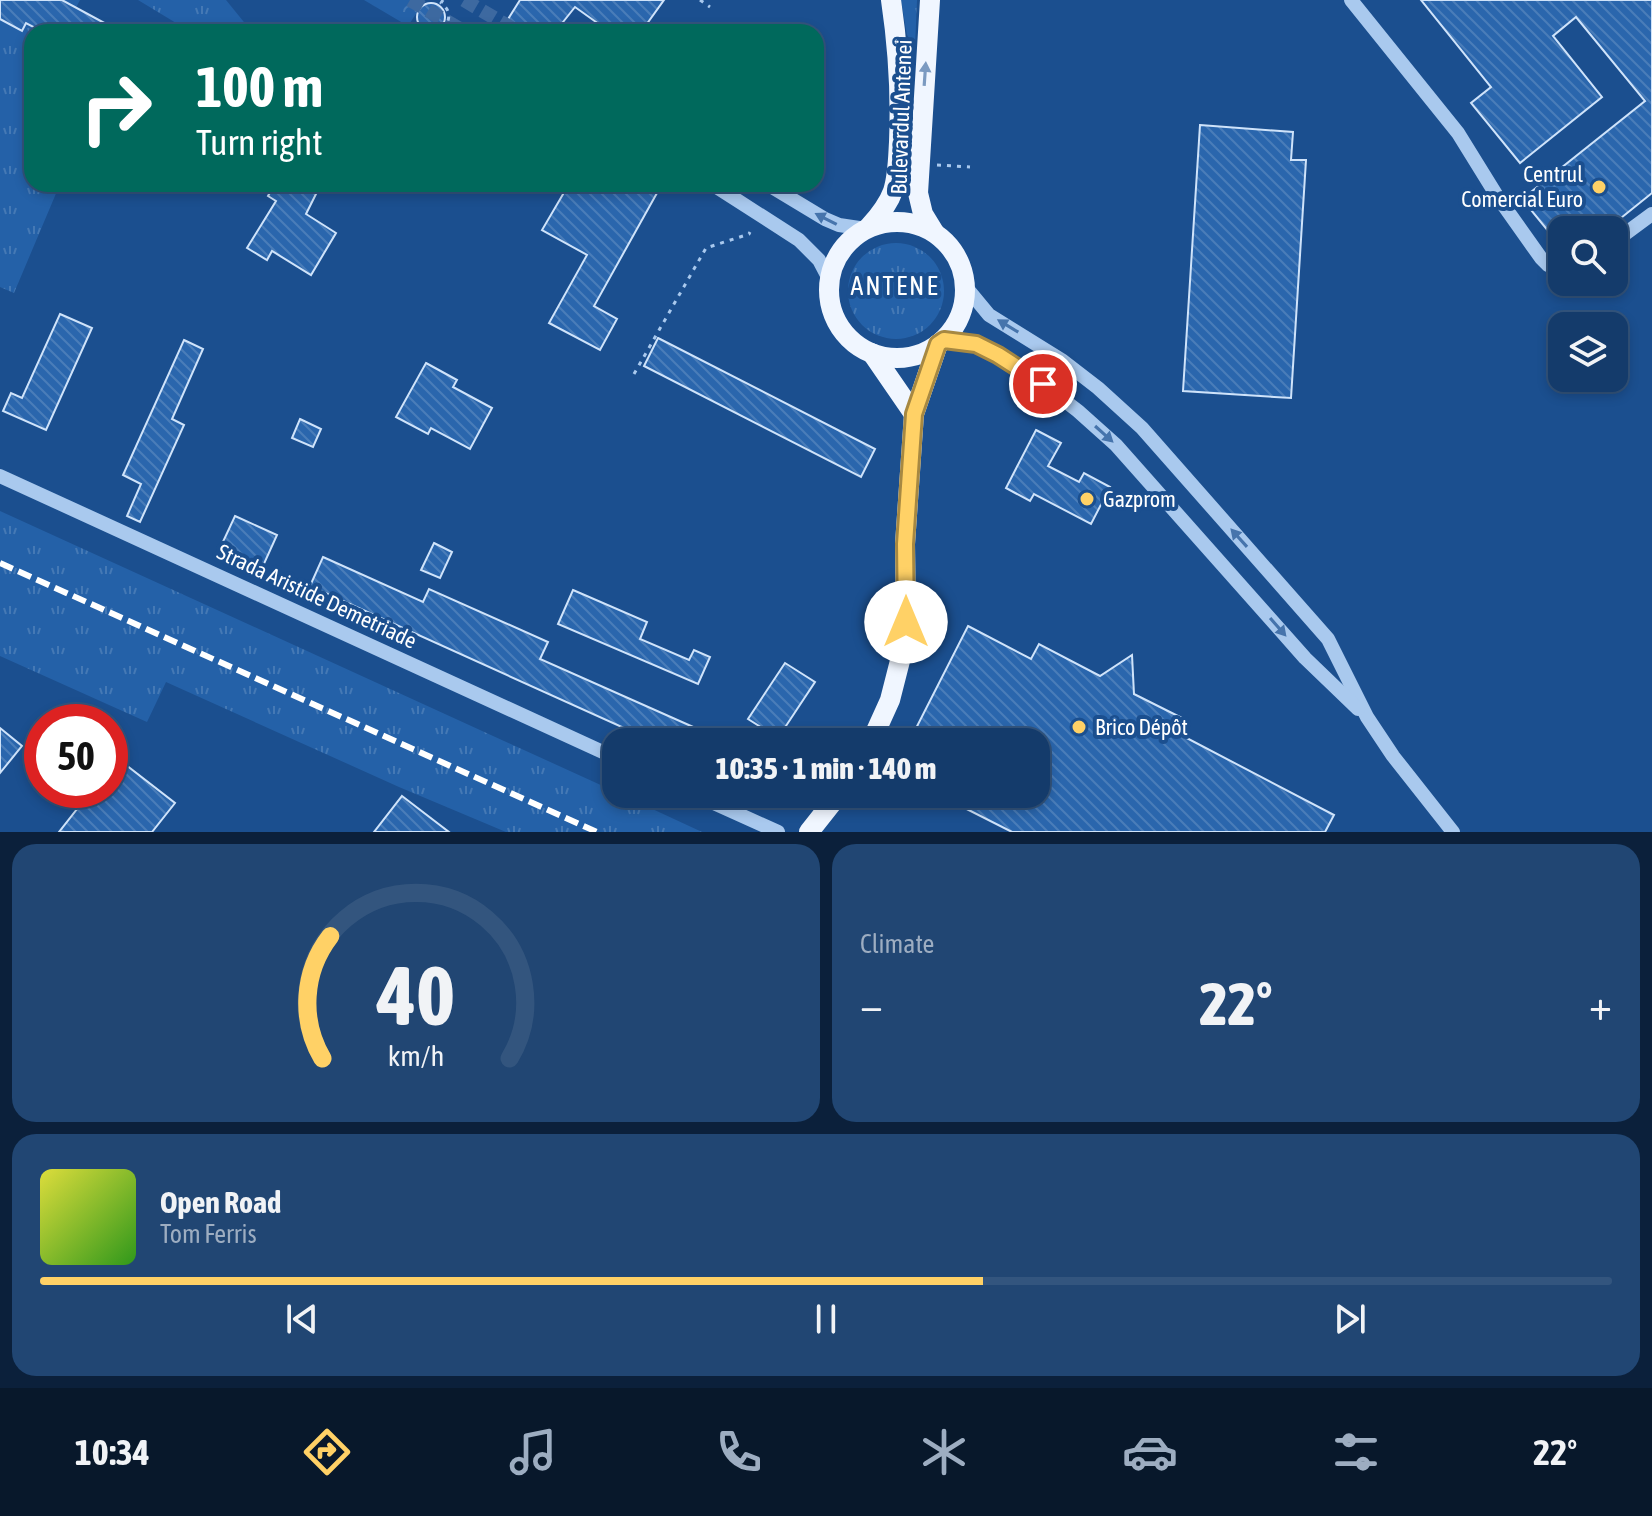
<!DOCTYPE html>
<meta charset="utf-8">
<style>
body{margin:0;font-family:"Asap Condensed",sans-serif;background:#214673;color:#f1f3f6;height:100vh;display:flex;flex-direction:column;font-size:30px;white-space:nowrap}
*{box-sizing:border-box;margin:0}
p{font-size:26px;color:#9dadc1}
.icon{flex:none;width:44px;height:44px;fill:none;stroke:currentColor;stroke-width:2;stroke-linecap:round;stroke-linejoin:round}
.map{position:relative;height:832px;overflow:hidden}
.details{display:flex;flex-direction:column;gap:12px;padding:12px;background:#0b203b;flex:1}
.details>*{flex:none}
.guide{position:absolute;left:24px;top:24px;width:800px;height:168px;border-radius:24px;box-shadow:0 4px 12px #0003,0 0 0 2px #33557e;background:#00695c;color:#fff;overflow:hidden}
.buttons{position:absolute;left:1548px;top:216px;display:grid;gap:16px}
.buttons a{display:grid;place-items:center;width:80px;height:80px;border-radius:16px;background:#143b6b;box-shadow:0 4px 12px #0003,0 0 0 2px #33557e;font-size:40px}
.speed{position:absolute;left:24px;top:704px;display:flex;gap:16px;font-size:40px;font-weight:700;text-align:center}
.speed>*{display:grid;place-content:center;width:104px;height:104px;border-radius:50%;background:#143b6b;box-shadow:0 4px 12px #0003,0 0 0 2px #33557e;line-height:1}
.speed .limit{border:12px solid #d22;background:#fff;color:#111}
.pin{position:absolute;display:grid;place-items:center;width:68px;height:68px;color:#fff;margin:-34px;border:4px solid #fff;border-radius:50%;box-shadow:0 2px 8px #0007}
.me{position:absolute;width:88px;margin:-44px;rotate:0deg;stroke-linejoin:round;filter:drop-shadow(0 0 6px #0008)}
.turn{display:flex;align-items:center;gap:28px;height:168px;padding:0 40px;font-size:36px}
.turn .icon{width:104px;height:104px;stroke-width:2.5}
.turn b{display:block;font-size:56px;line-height:68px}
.big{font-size:60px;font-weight:800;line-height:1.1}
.details .card{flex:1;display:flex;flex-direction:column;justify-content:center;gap:12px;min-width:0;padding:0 28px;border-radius:24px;background:#214673}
.details .dial{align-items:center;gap:0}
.dial svg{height:208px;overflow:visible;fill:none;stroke:#33557e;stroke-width:7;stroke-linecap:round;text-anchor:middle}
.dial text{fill:#f1f3f6;stroke:none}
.song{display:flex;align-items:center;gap:24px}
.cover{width:96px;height:96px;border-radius:12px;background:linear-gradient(135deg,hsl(60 70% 55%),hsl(110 70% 35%))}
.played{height:8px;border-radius:4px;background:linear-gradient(90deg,#ffd166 60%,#33557e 60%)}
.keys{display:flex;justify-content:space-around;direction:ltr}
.heat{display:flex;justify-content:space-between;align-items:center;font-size:44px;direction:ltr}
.details .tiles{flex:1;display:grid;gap:12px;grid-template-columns:1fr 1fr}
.card:last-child{grid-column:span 2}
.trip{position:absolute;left:602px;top:728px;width:448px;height:80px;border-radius:24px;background:#143b6b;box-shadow:0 4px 12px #0003,0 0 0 2px #33557e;font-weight:800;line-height:80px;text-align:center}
.tabs{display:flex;height:128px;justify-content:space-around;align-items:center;background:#08182b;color:#9dadc1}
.tabs .icon{width:56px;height:56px}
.tabs .current{color:#ffd166}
.tabs b{font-size:36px;color:#f1f3f6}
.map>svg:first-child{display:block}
</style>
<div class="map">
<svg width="1652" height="832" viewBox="0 0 1652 832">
<defs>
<pattern id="grass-tufts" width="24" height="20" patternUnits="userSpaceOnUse" patternTransform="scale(2)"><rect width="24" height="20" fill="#2461a8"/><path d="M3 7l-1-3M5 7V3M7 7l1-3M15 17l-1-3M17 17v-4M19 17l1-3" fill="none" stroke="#4579b5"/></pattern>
<pattern id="park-crowns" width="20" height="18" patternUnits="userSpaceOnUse" patternTransform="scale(2)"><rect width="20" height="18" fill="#2461a8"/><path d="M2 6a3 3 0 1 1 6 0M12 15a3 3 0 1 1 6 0" fill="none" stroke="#4579b5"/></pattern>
<pattern id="building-back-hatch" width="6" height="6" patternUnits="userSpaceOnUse" patternTransform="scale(2)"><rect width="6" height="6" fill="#2a66ad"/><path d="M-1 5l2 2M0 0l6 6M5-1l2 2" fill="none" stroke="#4a7db9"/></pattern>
</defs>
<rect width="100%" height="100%" fill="#1b4f8f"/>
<g fill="url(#grass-tufts)">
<path d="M0,0H80L63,32H32V184H60L14,293L0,287Z"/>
<path d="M138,0H226L252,32H191Z"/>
<path d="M901,0H917L915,47L907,35Z"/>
<circle cx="896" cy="291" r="48"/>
<path d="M0,511L616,792V794H620L702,832H506L399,787L166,682L147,722L0,656Z"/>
</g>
<path fill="url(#park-crowns)" d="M364,0H425L408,26Z"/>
<g fill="url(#building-back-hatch)" stroke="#cfe3fa" stroke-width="2">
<path d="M0,0H62L121,32H43L26,23L22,31L0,19Z"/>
<path d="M520,0H664L641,32H610L575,7L555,32H500Z"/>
<path d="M1421,0H1652V193L1606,230H1562V248L1522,199L1645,101L1576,17L1553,36L1602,97L1520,163L1471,103L1491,87Z"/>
<circle cx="431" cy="17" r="14"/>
<path d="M1200,125L1293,132L1291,160H1306L1291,398L1183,391Z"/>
<path d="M275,184H321L306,214L336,233L311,275L272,251L267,260L247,248L276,201L268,196Z"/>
<path d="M569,184H662L594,306L617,319L600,350L549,323L587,255L542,230Z"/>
<path d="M60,314L92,328L46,430L3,411L11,393L22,398Z"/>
<path d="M658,338L875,449L861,477L644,366Z"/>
<path d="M184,340L203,349L172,419L184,425L140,522L127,516L141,484L123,475Z"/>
<path d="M426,363L457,380L453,387L492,408L470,449L431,428L428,434L396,417Z"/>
<path d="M300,419L321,429L313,447L292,438Z"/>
<path d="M1036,430L1061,443L1048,466L1079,482L1084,473L1110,487L1091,524L1034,494L1030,501L1006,488Z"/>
<path d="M235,516L277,535L263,566L221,546Z"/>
<path d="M434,543L452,552L440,578L421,570Z"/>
<path d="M323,557L423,602L429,589L548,642L540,659L727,742H655L310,586Z"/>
<path d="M573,590L647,622L640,639L689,660L694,650L710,657L698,684L558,624Z"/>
<path d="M968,626L1031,659L1039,644L1100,676L1132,655L1134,694L1186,720L1179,734L1334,815L1325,832H1012L937,794H1036V742H909Z"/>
<path d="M785,663L815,682L778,738L748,719Z"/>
<path d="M0,728L22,746L0,773Z"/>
<path d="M117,758L175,803L152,832H59L92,790H110V767Z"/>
<path d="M402,796L449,832H374Z"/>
</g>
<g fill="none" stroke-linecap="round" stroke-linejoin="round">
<g stroke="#3d69a0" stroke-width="14" stroke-dasharray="14 7" stroke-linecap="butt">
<path d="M410,0L465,32"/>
<path d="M464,0L518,32"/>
</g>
<g stroke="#a9c9ee" stroke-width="3" stroke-dasharray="4 6" stroke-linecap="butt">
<path d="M443,0L441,3C450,10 451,17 445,27L453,32"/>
<path d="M700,0L710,7"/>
<path d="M937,165L970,167"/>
<path d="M634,374L706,248L749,234L750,232"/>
</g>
<g stroke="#a9c9ee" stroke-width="14">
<path d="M1351,0L1458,133L1497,196L1541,258L1548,265L1562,272"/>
<path d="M712,184L799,240L819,260L829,279"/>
<path d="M767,184L825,219L839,225L866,229"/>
<path d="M1614,242L1652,214"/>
<path d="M965,286L989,315L1063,361L1098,388L1142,428L1328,639L1367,717L1393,756L1453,832"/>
<path d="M944,340L976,344L998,355L1043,384L1078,411L1116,445L1305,658L1358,709"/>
<path d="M0,476L616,758"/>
<path d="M694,794L778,832"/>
</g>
<g stroke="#f0f6ff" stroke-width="20">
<path d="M930,0L918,193L923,214L934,232"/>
<circle cx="897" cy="290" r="68"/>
<path d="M869,227C879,216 888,205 893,191C898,176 898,158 899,142C901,94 898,47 891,0"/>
<path d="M872,353L914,414"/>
<path d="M871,742L890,700L903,649L906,622L905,544L914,414L938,344"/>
<path d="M809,832L839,794"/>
</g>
<path stroke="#fff" stroke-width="6" stroke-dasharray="14 6" stroke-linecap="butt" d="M0,563L597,832"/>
</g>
<defs><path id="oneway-solid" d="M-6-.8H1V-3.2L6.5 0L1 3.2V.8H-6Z" transform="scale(2)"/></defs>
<use fill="#7b9ac1" href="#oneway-solid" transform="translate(925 74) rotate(-86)"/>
<g fill="#4674ac">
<use href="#oneway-solid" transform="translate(826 219) rotate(-153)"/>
<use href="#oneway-solid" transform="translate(1008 326) rotate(-149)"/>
<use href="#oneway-solid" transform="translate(1104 434) rotate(42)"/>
<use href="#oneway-solid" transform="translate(1239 538) rotate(-132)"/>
<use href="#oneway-solid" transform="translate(1278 627) rotate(49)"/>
</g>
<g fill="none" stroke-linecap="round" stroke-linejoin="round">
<g stroke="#a68842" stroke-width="20">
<path id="route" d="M906,622L905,544L914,414L938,344L944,340L976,344L998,355L1043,384"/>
</g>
<use href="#route" stroke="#ffd166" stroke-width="14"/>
</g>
<g fill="#ffd166" stroke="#1b4f8f" stroke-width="3">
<circle cx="1599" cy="187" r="8"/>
<circle cx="1087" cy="499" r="8"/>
<circle cx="1079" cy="727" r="8"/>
</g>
<g text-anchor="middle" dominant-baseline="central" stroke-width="8" stroke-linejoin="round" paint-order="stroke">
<g font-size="22" fill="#fff" stroke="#1b4f8f">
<text transform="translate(901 117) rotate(-88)">Bulevardul Antenei</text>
<text transform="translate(317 596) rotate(25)">Strada Aristide Demetriade</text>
</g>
<g font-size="22" fill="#fff" stroke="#1b4f8f" text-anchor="start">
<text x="1583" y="174" text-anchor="end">Centrul<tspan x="1583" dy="25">Comercial Euro</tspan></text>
<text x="1103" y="499">Gazprom</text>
<text x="1095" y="727">Brico Dépôt</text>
</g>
<g font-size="26" letter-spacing="2" fill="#fff" stroke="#1b4f8f">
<text x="895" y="286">ANTENE</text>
</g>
</g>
</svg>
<div class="buttons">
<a><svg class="icon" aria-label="search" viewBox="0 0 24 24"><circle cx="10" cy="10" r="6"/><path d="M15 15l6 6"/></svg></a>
<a><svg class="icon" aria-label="layers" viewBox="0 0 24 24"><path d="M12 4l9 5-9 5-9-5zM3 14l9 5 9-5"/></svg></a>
</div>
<div class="speed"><div class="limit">50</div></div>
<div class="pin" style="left:1043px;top:384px;background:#d93025"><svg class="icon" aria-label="arrive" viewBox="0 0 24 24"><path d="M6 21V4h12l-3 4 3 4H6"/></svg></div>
<svg class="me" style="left:906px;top:622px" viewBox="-20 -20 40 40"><circle r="19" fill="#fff"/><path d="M0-13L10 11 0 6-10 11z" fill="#ffd166"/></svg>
<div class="trip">10:35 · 1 min · 140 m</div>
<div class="guide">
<div class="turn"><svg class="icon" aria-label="right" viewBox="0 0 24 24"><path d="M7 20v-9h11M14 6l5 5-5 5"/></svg><div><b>100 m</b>Turn right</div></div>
</div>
</div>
<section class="details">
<div class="tiles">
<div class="card dial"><svg viewBox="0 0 100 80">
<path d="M14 69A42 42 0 1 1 86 69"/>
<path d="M14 69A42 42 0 0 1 17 22" stroke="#ffd166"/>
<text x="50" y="56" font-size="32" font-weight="700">40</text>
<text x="50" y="72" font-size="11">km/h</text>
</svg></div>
<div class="card"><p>Climate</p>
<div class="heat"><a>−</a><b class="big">22°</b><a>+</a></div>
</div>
<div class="card">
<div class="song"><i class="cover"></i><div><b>Open Road</b><p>Tom Ferris</p></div></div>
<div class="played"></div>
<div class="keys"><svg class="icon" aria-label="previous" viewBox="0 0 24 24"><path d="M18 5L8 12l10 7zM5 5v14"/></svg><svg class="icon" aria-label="pause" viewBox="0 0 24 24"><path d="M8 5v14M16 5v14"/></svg><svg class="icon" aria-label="next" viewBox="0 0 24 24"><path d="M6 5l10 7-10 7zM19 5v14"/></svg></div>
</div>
</div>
</section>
<nav class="tabs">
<b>10:34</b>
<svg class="icon current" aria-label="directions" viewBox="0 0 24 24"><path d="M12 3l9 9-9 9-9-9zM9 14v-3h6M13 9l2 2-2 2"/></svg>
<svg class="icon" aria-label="music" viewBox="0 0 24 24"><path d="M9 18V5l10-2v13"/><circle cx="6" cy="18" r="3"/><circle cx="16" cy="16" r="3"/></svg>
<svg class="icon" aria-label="phone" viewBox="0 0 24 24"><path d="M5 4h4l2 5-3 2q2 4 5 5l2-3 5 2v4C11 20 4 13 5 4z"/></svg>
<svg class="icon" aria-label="climate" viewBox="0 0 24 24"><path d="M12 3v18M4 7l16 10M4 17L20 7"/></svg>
<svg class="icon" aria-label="car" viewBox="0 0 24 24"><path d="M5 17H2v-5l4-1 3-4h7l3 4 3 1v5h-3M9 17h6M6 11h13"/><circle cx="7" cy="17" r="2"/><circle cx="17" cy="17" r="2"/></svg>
<svg class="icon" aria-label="filters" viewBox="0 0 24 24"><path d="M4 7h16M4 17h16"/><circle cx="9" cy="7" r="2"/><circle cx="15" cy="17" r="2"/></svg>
<b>22°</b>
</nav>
